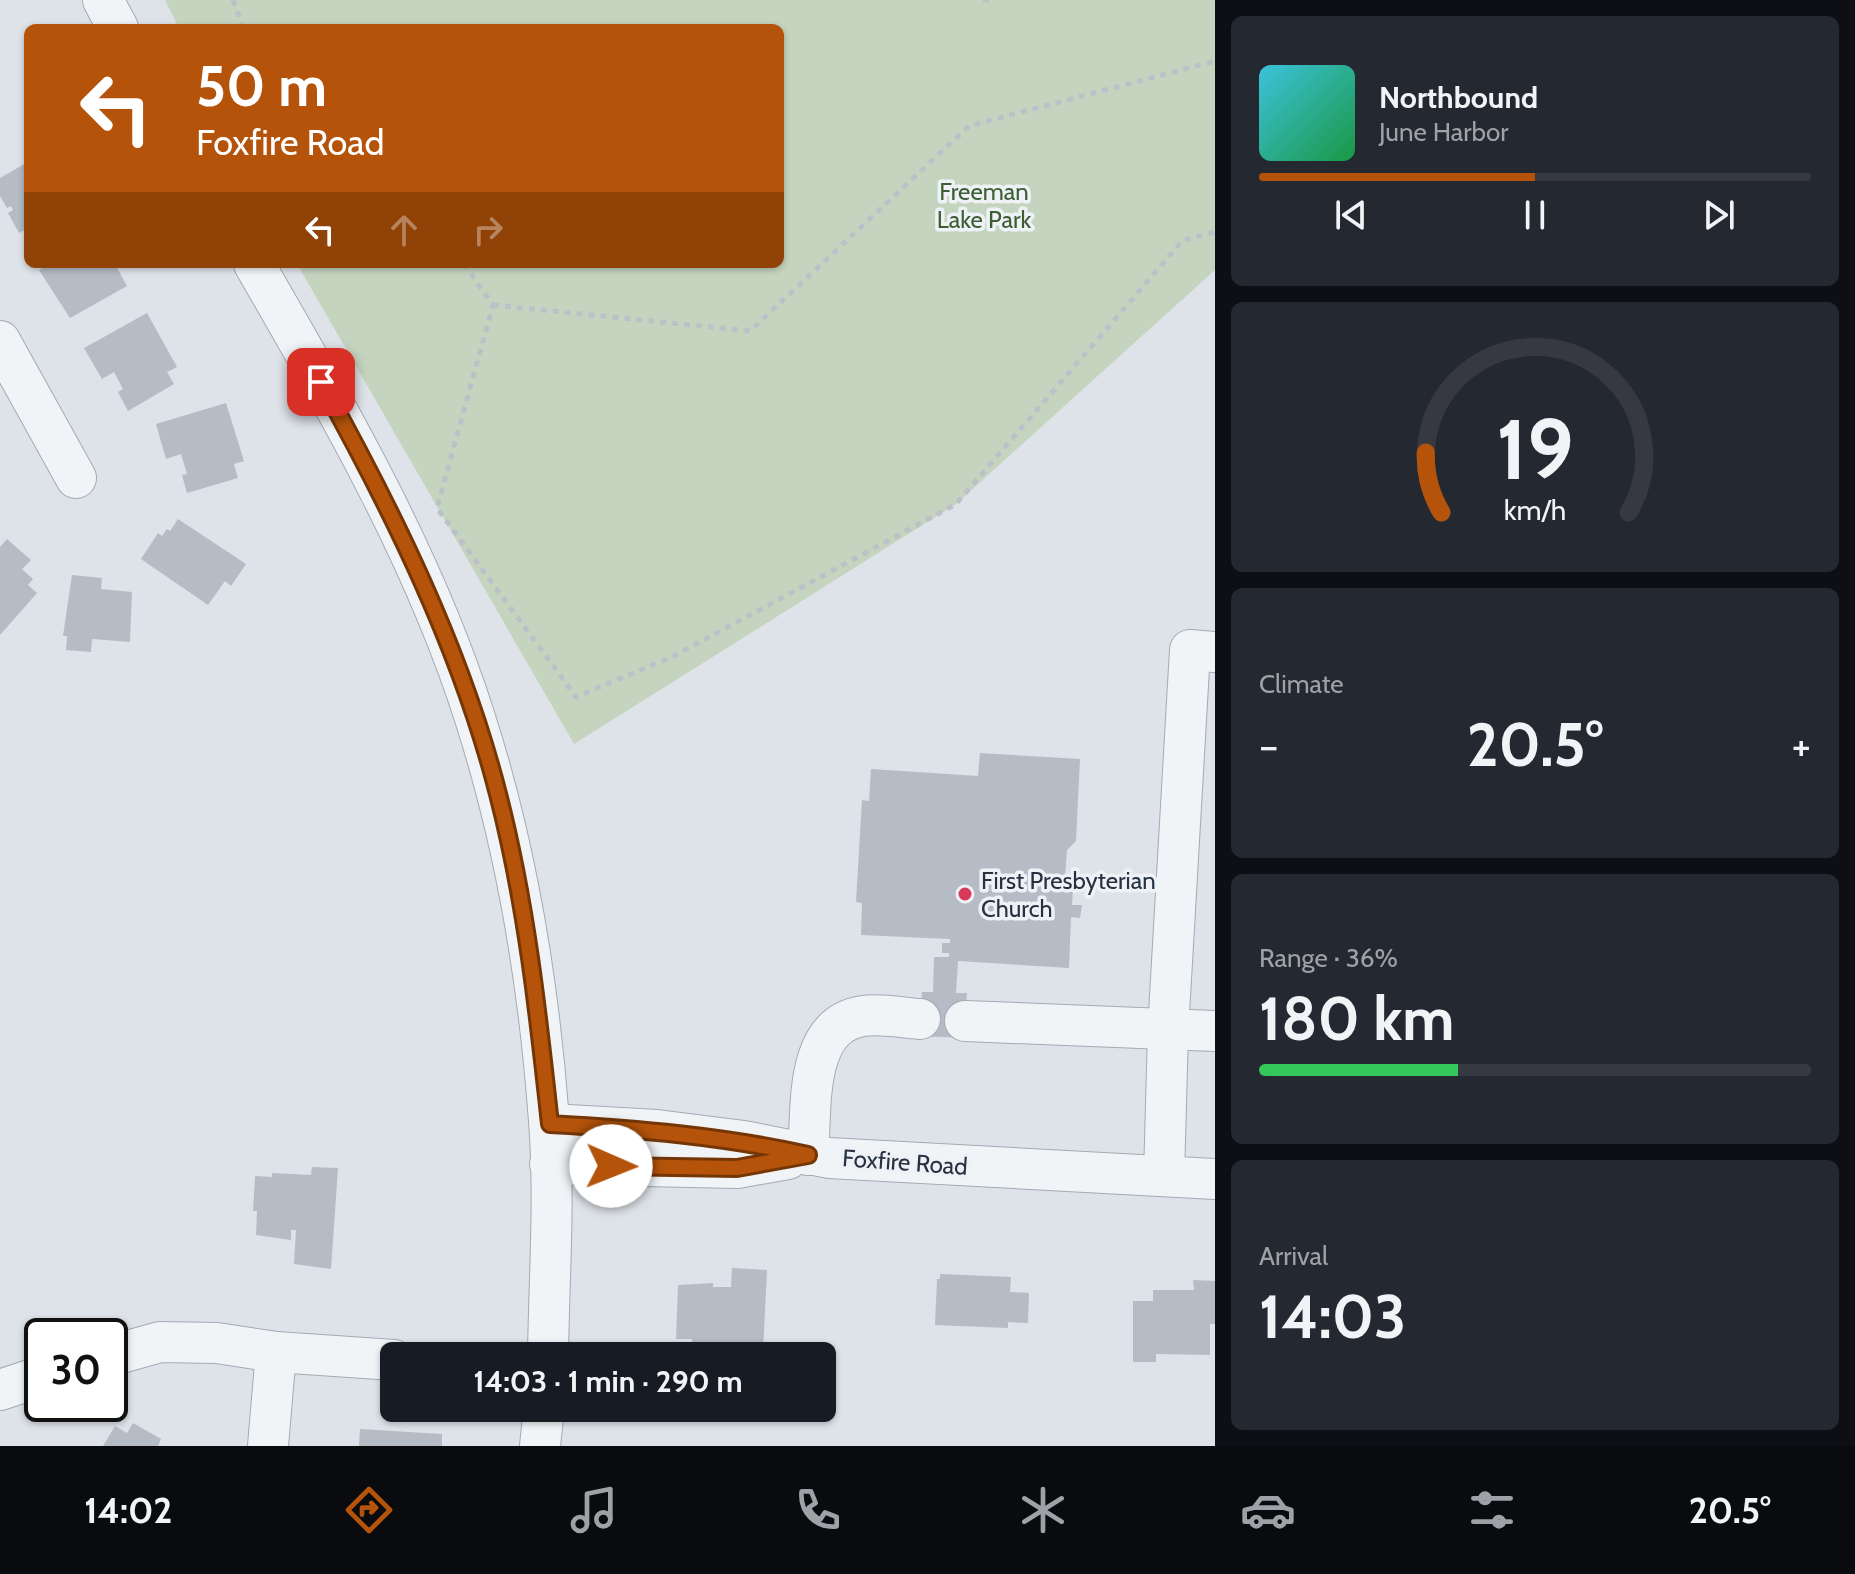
<!DOCTYPE html>
<meta charset="utf-8">
<style>
body{margin:0;font-family:Cabin,sans-serif;background:#242831;color:#f1f3f6;height:100vh;display:flex;flex-direction:column;font-size:30px;white-space:nowrap}
*{box-sizing:border-box;margin:0}
p{font-size:26px;color:#9ea1a6}
.icon{flex:none;width:44px;height:44px;fill:none;stroke:currentColor;stroke-width:2;stroke-linecap:round;stroke-linejoin:round}
.map{position:relative;flex:1;overflow:hidden}
.sheet{display:flex;flex-direction:column;gap:16px;padding:16px;background:#0d0f14;width:640px}
.sheet>*{flex:none}
.banner{position:absolute;left:24px;top:24px;width:760px;height:244px;border-radius:12px;box-shadow:0 2px 6px #0004;background:#b45309;color:#fff;overflow:hidden}
.speed{position:absolute;left:24px;top:1318px;display:flex;gap:16px;font-size:40px;font-weight:700;text-align:center}
.speed>*{display:grid;place-content:center;width:104px;height:104px;border-radius:50%;background:#171b24;box-shadow:0 2px 6px #0004;line-height:1}
.speed .limit{border:4px solid #111;border-radius:12px;background:#fff;color:#111}
.pin{position:absolute;display:grid;place-items:center;width:68px;height:68px;color:#fff;margin:-34px;border-radius:16px;box-shadow:0 4px 12px #0006}
.me{position:absolute;width:88px;margin:-44px;rotate:91deg;stroke-linejoin:round;filter:drop-shadow(0 0 6px #0008)}
.turn{display:flex;align-items:center;gap:28px;height:168px;padding:0 40px;font-size:36px}
.turn .icon{width:104px;height:104px;stroke-width:2.5}
.turn b{display:block;font-size:56px;line-height:68px}
.lanes{display:flex;align-items:center;height:76px;padding:0 40px;background:#0003;justify-content:center;gap:40px;direction:ltr}
.lanes .off{opacity:.35}
.big{font-size:60px;font-weight:800;line-height:1.1}
.sheet .card{flex:1;display:flex;flex-direction:column;justify-content:center;gap:12px;min-width:0;padding:0 28px;border-radius:12px;background:#242831}
.sheet .dial{align-items:center;gap:0}
.dial svg{height:208px;overflow:visible;fill:none;stroke:#363941;stroke-width:7;stroke-linecap:round;text-anchor:middle}
.dial text{fill:#f1f3f6;stroke:none}
.song{display:flex;align-items:center;gap:24px}
.cover{width:96px;height:96px;border-radius:12px;background:linear-gradient(135deg,hsl(190 70% 55%),hsl(140 70% 35%))}
.played{height:8px;border-radius:4px;background:linear-gradient(90deg,#b45309 50%,#363941 50%)}
.keys{display:flex;justify-content:space-around;direction:ltr}
.heat{display:flex;justify-content:space-between;align-items:center;font-size:44px;direction:ltr}
.charge{height:12px;border-radius:6px;background:linear-gradient(90deg,#34c759 36%,#363941 0)}
.trip{position:absolute;left:380px;top:1342px;width:456px;height:80px;border-radius:12px;background:#171b24;box-shadow:0 2px 6px #0004;font-weight:800;line-height:80px;text-align:center}
.tabs{display:flex;height:128px;justify-content:space-around;align-items:center;background:#090b0e;color:#9ea1a6}
.tabs .icon{width:56px;height:56px}
.tabs .active{color:#b45309}
.tabs b{font-size:36px;color:#f1f3f6}
main{display:flex;flex:1;min-height:0}
.map>svg:first-child{display:block}
</style>
<main>
<div class="map">
<svg width="1215" height="1446" viewBox="0 0 1215 1446">
<rect width="100%" height="100%" fill="#dee3e9"/>
<path fill="#c5d4bf" d="M165,0H1215V270L956,504L574,744L297,264H780V28H179Z"/>
<g fill="#b5bcc6">
<path d="M28,162V228L19,233L8,213L13,210L11,206L7,208L0,196V178Z"/>
<path d="M50,264H115L127,286L70,318L39,270Z"/>
<path d="M147,313L177,367L167,372L174,384L128,411L118,392L123,389L114,372L102,379L84,348Z"/>
<path d="M226,403L244,461L234,464L238,478L187,493L182,475L187,474L181,454L166,459L156,424Z"/>
<path d="M178,519L246,564L231,586L225,581L208,605L141,559L158,533L162,536L167,529L170,531Z"/>
<path d="M7,539L31,560L22,569L33,579L28,585L37,593L0,635V547Z"/>
<path d="M72,575L102,578L101,589L132,592L130,642L92,639L91,652L66,650L67,636H63Z"/>
<path d="M980,753L1080,759L1076,841L1067,850L1065,877L1073,886L1072,905H1082L1080,918L1071,917L1069,968L958,961L956,993H967L964,1038L919,1036L922,992H933L934,957H949V953H942V943H950V939L861,935L862,903L856,902L862,800L869,801L871,769L978,776Z"/>
<path d="M312,1167L338,1168L331,1269L294,1264L296,1230H291V1240L256,1235L257,1211H253L255,1176L272,1177V1173L311,1175Z"/>
<path d="M732,1268L767,1270L763,1351L726,1350L727,1344L719,1343L718,1356L692,1355V1339H676L678,1285L713,1283V1287H731Z"/>
<path d="M940,1274L1011,1277L1010,1292L1029,1293L1028,1323L1008,1322V1328L935,1325L937,1279H940Z"/>
<path d="M1193,1280L1215,1281V1324H1210V1355L1156,1354V1362H1133V1301H1153V1290H1194Z"/>
<path d="M133,1423L161,1439L158,1446H103L115,1426L127,1433Z"/>
<path d="M360,1429L442,1434V1446H359Z"/>
</g>
<g fill="none" stroke-linecap="round" stroke-linejoin="round">
<g stroke="#a3aab3" stroke-width="42">
<g id="minor">
<path d="M103,0L118,28"/>
<path d="M254,264C338,410 424,557 475,718C517,849 539,984 549,1121C555,1198 549,1278 548,1356"/>
<path d="M0,341L76,478"/>
<path d="M965,1021L1215,1031"/>
<path d="M550,1124L657,1130L744,1141L829,1158L1215,1179"/>
<path d="M808,1155C812,1109 803,1025 863,1016C881,1013 903,1018 920,1019"/>
<path d="M550,1164L737,1168L788,1159"/>
<path d="M1164,1176L1168,1031L1190,650L1215,652"/>
<path d="M110,1356L160,1342L217,1343L276,1352"/>
<path d="M0,1390L42,1376"/>
<path d="M268,1446L276,1352L394,1360"/>
<path d="M540,1446L544,1408"/>
</g>
</g>
<g stroke="#bcc1c8" stroke-width="5" stroke-dasharray="6 6" stroke-linecap="butt">
<path d="M233,0L243,28"/>
<path d="M983,0H990"/>
<path d="M464,264L493,305L437,508L576,697L674,656L956,504L1183,240L1215,232"/>
<path d="M493,305L750,331L969,126L1215,61"/>
</g>
<use href="#minor" stroke="#f1f4f7" stroke-width="40"/>
</g>
<g fill="none" stroke-linecap="round" stroke-linejoin="round">
<g stroke="#753606" stroke-width="20">
<path id="route" d="M321,382C393,512 461,649 498,794C526,902 538,1013 550,1124C637,1129 722,1136 808,1155L737,1168L611,1166"/>
</g>
<use href="#route" stroke="#b45309" stroke-width="14"/>
</g>
<circle fill="#d83958" stroke="#eef2f6" stroke-width="3" cx="965" cy="894" r="8"/>
<g text-anchor="middle" dominant-baseline="central" stroke-width="7" stroke-linejoin="round" paint-order="stroke">
<g font-size="24" fill="#3d5e32" stroke="#eef2f6">
<text x="984" y="191">Freeman<tspan x="984" dy="28">Lake Park</tspan></text>
</g>
<g font-size="24" fill="#263141" stroke="#eef2f6" text-anchor="start">
<text x="981" y="880">First Presbyterian<tspan x="981" dy="28">Church</tspan></text>
</g>
<g font-size="24" fill="#263141" stroke="#eef2f6">
<text transform="translate(905 1162) rotate(4)">Foxfire Road</text>
</g>
</g>
</svg>
<div class="speed"><div class="limit">30</div></div>
<div class="pin" style="left:321px;top:382px;background:#d93025"><svg class="icon" aria-label="arrive" viewBox="0 0 24 24"><path d="M6 21V4h12l-3 4 3 4H6"/></svg></div>
<svg class="me" style="left:611px;top:1166px" viewBox="-20 -20 40 40"><circle r="19" fill="#fff"/><path d="M0-13L10 11 0 6-10 11z" fill="#b45309"/></svg>
<div class="trip">14:03 · 1 min · 290 m</div>
<div class="banner">
<div class="turn"><svg class="icon" aria-label="left" viewBox="0 0 24 24"><path d="M17 20v-9H6M10 6l-5 5 5 5"/></svg><div><b>50 m</b>Foxfire Road</div></div>
<div class="lanes"><svg class="icon" aria-label="left" viewBox="0 0 24 24"><path d="M17 20v-9H6M10 6l-5 5 5 5"/></svg><svg class="icon off" aria-label="ahead" viewBox="0 0 24 24"><path d="M12 20V5M6 11l6-6 6 6"/></svg><svg class="icon off" aria-label="right" viewBox="0 0 24 24"><path d="M7 20v-9h11M14 6l5 5-5 5"/></svg></div>
</div>
</div>
<section class="sheet">
<div class="card">
<div class="song"><i class="cover"></i><div><b>Northbound</b><p>June Harbor</p></div></div>
<div class="played"></div>
<div class="keys"><svg class="icon" aria-label="previous" viewBox="0 0 24 24"><path d="M18 5L8 12l10 7zM5 5v14"/></svg><svg class="icon" aria-label="pause" viewBox="0 0 24 24"><path d="M8 5v14M16 5v14"/></svg><svg class="icon" aria-label="next" viewBox="0 0 24 24"><path d="M6 5l10 7-10 7zM19 5v14"/></svg></div>
</div>
<div class="card dial"><svg viewBox="0 0 100 80">
<path d="M14 69A42 42 0 1 1 86 69"/>
<path d="M14 69A42 42 0 0 1 8 46" stroke="#b45309"/>
<text x="50" y="56" font-size="32" font-weight="700">19</text>
<text x="50" y="72" font-size="11">km/h</text>
</svg></div>
<div class="card"><p>Climate</p>
<div class="heat"><a>−</a><b class="big">20.5°</b><a>+</a></div>
</div>
<div class="card"><p>Range · 36%</p><b class="big">180 km</b><div class="charge"></div></div>
<div class="card"><p>Arrival</p><b class="big">14:03</b></div>
</section>
</main>
<nav class="tabs">
<b>14:02</b>
<svg class="icon active" aria-label="directions" viewBox="0 0 24 24"><path d="M12 3l9 9-9 9-9-9zM9 14v-3h6M13 9l2 2-2 2"/></svg>
<svg class="icon" aria-label="music" viewBox="0 0 24 24"><path d="M9 18V5l10-2v13"/><circle cx="6" cy="18" r="3"/><circle cx="16" cy="16" r="3"/></svg>
<svg class="icon" aria-label="phone" viewBox="0 0 24 24"><path d="M5 4h4l2 5-3 2q2 4 5 5l2-3 5 2v4C11 20 4 13 5 4z"/></svg>
<svg class="icon" aria-label="climate" viewBox="0 0 24 24"><path d="M12 3v18M4 7l16 10M4 17L20 7"/></svg>
<svg class="icon" aria-label="car" viewBox="0 0 24 24"><path d="M5 17H2v-5l4-1 3-4h7l3 4 3 1v5h-3M9 17h6M6 11h13"/><circle cx="7" cy="17" r="2"/><circle cx="17" cy="17" r="2"/></svg>
<svg class="icon" aria-label="filters" viewBox="0 0 24 24"><path d="M4 7h16M4 17h16"/><circle cx="9" cy="7" r="2"/><circle cx="15" cy="17" r="2"/></svg>
<b>20.5°</b>
</nav>
